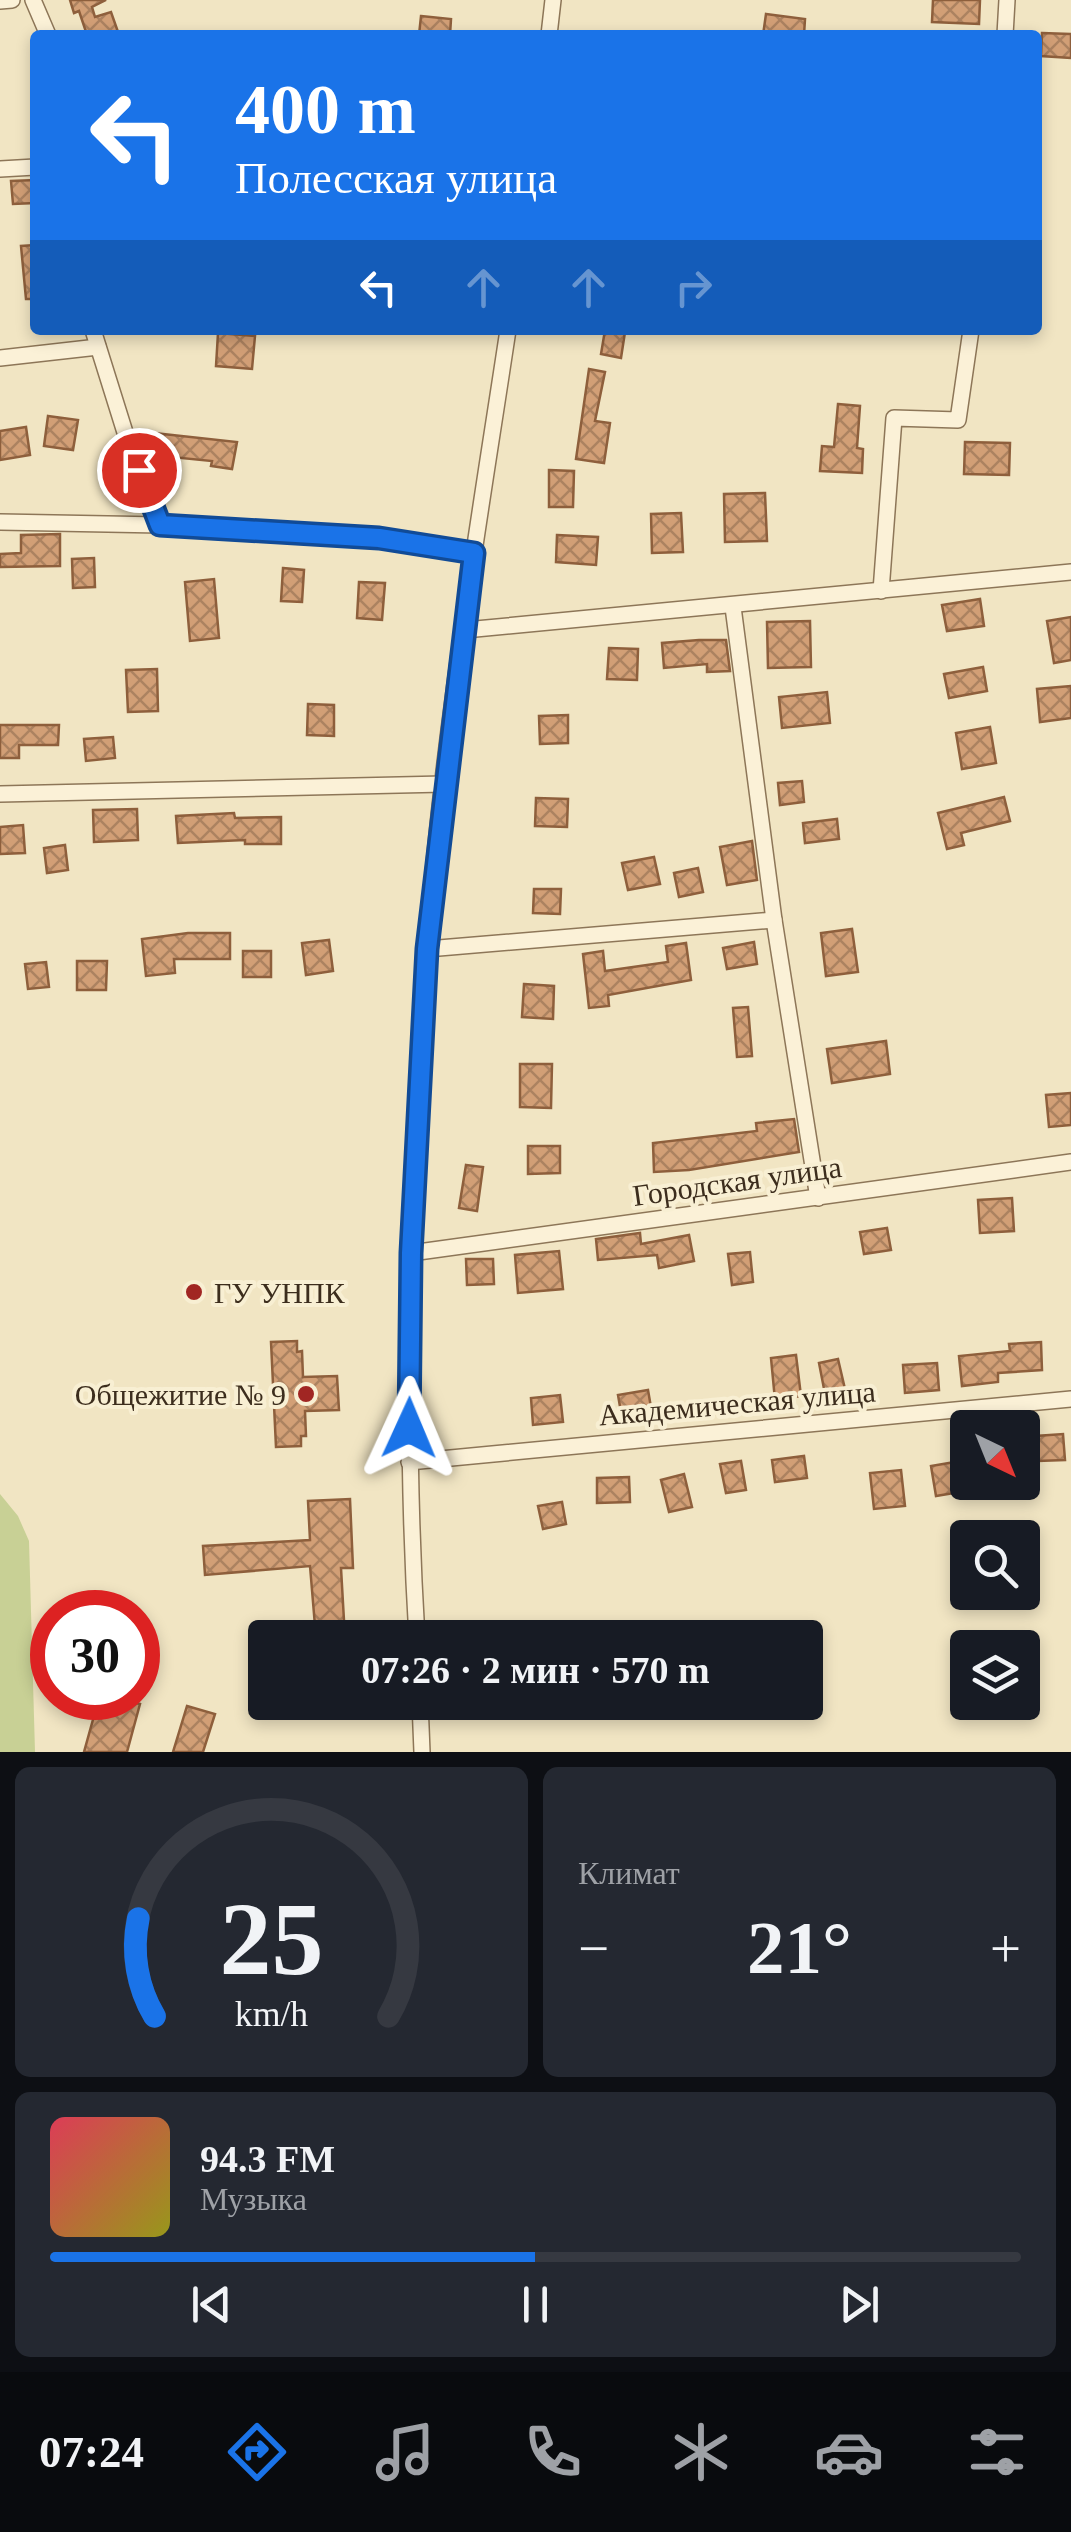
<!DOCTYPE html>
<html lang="ru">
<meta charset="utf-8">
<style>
body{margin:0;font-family:"Times New Roman",serif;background:#242831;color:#f1f3f6;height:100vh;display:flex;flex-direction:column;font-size:38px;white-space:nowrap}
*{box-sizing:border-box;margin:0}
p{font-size:32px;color:#9ea1a6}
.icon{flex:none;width:55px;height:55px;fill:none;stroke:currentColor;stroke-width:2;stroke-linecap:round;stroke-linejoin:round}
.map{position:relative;height:1752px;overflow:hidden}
.sheet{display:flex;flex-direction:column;gap:15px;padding:15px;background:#0d0f14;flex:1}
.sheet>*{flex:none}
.hud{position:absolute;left:30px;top:30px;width:1012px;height:305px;border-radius:10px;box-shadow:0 5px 15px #0003;background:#1a73e8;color:#fff;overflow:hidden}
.needle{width:65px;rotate:137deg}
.buttons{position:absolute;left:950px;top:1410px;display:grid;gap:20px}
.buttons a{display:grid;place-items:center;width:90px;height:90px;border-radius:10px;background:#171b24;box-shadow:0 5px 15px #0003;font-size:50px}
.speed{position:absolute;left:30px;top:1590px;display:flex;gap:20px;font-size:50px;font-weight:700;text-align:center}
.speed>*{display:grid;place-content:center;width:130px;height:130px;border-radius:50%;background:#171b24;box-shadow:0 5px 15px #0003;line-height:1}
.speed .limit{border:15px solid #d22;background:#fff;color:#111}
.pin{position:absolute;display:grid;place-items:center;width:85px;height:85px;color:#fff;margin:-42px;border:5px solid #fff;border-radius:50%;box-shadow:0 2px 10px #0007}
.me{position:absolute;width:110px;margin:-55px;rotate:1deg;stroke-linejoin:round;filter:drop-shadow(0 0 8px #0008)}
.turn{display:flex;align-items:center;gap:35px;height:210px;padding:0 40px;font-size:45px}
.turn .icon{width:130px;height:130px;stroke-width:2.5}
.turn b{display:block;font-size:70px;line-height:85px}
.lanes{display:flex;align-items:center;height:95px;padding:0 40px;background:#0003;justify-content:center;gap:50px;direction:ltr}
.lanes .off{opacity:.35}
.big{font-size:75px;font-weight:800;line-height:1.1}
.sheet .widget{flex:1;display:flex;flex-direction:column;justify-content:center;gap:15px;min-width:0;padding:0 35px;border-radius:15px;background:#242831}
.sheet .dial{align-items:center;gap:0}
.dial svg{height:260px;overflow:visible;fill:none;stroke:#363941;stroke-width:7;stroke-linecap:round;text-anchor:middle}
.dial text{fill:#f1f3f6;stroke:none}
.song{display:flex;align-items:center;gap:30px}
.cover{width:120px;height:120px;border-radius:15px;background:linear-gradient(135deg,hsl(350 70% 55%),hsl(60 70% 35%))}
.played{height:10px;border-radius:5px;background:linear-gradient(90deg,#1a73e8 50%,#363941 50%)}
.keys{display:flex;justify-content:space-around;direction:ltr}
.heat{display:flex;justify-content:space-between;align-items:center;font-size:55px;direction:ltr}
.sheet .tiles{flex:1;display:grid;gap:15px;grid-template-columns:1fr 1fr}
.widget:last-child{grid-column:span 2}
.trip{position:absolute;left:248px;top:1620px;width:575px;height:100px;border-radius:10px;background:#171b24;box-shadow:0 5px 15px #0003;font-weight:800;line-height:100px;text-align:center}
.tabs{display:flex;height:160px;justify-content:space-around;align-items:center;background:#090b0e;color:#9ea1a6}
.tabs .icon{width:70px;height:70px}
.tabs .active{color:#1a73e8}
.tabs b{font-size:45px;color:#f1f3f6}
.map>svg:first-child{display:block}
</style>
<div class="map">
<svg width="1071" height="1752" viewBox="0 0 1071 1752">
<defs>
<pattern id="building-cross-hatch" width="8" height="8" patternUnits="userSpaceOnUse" patternTransform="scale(2.5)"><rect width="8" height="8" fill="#d29f76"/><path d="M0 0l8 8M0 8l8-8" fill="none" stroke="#ac8260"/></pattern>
</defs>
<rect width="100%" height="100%" fill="#f1e5c3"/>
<path fill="#c8d095" d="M0,1494L18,1516L29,1541L35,1752H0Z"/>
<g fill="url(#building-cross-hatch)" stroke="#8e5f3c" stroke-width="2.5">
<path d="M70,0H106L92,7L95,17L111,12L118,32L87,35L79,11L74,13Z"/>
<path d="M933,0H980L979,24L932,22Z"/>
<path d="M766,14L805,19L804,35H763Z"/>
<path d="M421,16L451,19L450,35H419Z"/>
<path d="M1042,33L1071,34V58L1041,56Z"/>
<path d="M35,180V203L13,204L11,181Z"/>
<path d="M35,245V299H26L21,246Z"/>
<path d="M605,330L625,332L621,358L601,354Z"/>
<path d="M218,333L255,336L252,369L216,366Z"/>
<path d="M589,369L605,372L595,421L610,423L604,463L576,459Z"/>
<path d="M838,404L860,406L857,448L863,449L862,473L820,471L822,446L834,447Z"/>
<path d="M48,416L78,420L73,450L44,446Z"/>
<path d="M26,427L30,455L0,460V431Z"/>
<path d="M154,433L237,442L232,469L211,466L212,461L151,455Z"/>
<path d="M965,442L1010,443L1009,475L964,474Z"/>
<path d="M549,470L574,471L573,507H549Z"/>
<path d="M765,493L767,541L725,542L724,494Z"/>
<path d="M681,513L683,552L652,553L651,514Z"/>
<path d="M60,534V566L0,567V554L21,553V535Z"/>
<path d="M557,535L598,537L596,565L556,562Z"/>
<path d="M94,558L95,587L73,588L72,559Z"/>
<path d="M283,568L304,570L302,602L281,601Z"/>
<path d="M214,579L219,638L190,641L185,582Z"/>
<path d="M359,582L385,583L382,620L357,618Z"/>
<path d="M980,599L984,626L947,631L942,605Z"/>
<path d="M1071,617V660L1054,663L1047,621Z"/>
<path d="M810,621L811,667L768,668L767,622Z"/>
<path d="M699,640H726L730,671L707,672V664L664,668L662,643Z"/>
<path d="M609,648L638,649L637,680L607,679Z"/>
<path d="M983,667L987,691L949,698L944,674Z"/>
<path d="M157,669L158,711L128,712L126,670Z"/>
<path d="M1071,686V718L1040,722L1037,689Z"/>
<path d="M827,692L830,723L782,728L779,697Z"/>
<path d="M308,704L334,705V736L307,735Z"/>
<path d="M568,715V743L540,744L539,716Z"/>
<path d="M0,725H59L58,745H19V758H0Z"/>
<path d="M990,727L996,763L962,769L956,733Z"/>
<path d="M113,737L115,758L86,761L84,739Z"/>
<path d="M802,781L804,802L780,805L778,783Z"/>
<path d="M1004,797L1010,821L961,833L964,845L947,849L938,813Z"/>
<path d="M536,798L568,799L567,827L535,826Z"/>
<path d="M137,809L138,840L94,842L93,810Z"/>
<path d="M234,813L235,818L281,817V844H245V840L178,843L176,816Z"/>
<path d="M837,819L839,839L805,843L803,823Z"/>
<path d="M23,825L25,853L0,854V827Z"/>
<path d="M752,841L757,880L727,885L720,847Z"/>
<path d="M65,845L68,870L47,873L44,848Z"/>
<path d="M654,857L660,884L628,890L622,863Z"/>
<path d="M698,868L703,892L679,897L674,873Z"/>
<path d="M534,889H561L560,914L533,913Z"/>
<path d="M852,929L858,972L826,976L821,933Z"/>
<path d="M188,933H230V959H174L175,973L146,976L142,939Z"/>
<path d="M329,940L333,971L306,975L302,943Z"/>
<path d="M754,942L757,964L727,969L723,948Z"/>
<path d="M686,943L691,980L608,995L609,1006L589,1008L583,954L603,951L605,971L668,962L666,946Z"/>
<rect x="243" y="951" width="28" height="26"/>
<path d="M77,961H107L106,990H77Z"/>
<path d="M46,962L49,987L28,989L25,964Z"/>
<path d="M524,984L554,986L553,1019L522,1017Z"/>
<path d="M748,1007L752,1056L737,1057L733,1008Z"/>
<path d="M886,1041L890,1074L832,1083L827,1049Z"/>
<path d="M520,1064H552L551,1108L520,1107Z"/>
<path d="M1071,1093V1125L1049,1127L1046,1095Z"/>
<path d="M794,1119L799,1152L689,1170L654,1172L653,1143L757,1131L756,1123Z"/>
<path d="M528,1146H560V1173L528,1174Z"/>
<path d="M466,1165L483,1167L477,1211L459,1208Z"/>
<path d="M1012,1198L1014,1231L980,1233L978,1200Z"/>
<path d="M887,1228L891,1250L864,1254L860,1232Z"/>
<path d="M640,1233L641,1244L689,1235L694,1261L659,1268L657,1255L598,1260L596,1239Z"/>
<path d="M559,1251L563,1289L518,1293L515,1255Z"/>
<path d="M750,1252L753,1282L732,1285L728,1254Z"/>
<path d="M466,1259H493L494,1284L467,1285Z"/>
<path d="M297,1341V1352L302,1351L303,1377L337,1376L339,1410L305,1411L306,1436H301V1446L276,1447L271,1342Z"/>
<path d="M1041,1342L1042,1370L998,1373V1382L962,1386L959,1356L1010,1351L1009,1344Z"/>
<path d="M796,1355L801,1396L775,1400L771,1358Z"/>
<path d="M838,1359L845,1389L825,1394L819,1363Z"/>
<path d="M937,1363L939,1390L905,1393L903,1365Z"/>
<path d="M648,1390L653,1419L623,1424L618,1395Z"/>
<path d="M560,1395L563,1422L533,1425L531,1398Z"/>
<path d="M1063,1434L1065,1460L1038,1461L1036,1436Z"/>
<path d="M804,1456L807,1478L775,1482L772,1460Z"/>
<path d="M741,1461L746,1490L726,1493L720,1464Z"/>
<path d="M955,1462L960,1492L936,1496L931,1466Z"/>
<path d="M901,1470L905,1506L874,1509L870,1473Z"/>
<path d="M684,1474L692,1507L669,1512L661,1480Z"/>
<path d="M629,1477L630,1502L597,1503V1478Z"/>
<path d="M350,1499L353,1568H341L345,1638H316L310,1566L205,1575L203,1546L310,1540L308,1501Z"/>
<path d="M562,1502L566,1524L543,1529L538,1506Z"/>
<path d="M99,1698H134L132,1702L140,1704L127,1752H84Z"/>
<path d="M187,1706L215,1714L203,1752H173Z"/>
</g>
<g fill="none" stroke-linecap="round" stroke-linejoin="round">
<g stroke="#8d7658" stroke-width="18">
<g id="minor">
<path d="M33,0L48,35"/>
<path d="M0,1L12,0"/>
<path d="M549,35L553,0"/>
<path d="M1005,35L1007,0"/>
<path d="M0,169L35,167"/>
<path d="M93,330L128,442L161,525"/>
<path d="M0,358L98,347"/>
<path d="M0,522L161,525L379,537L474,553"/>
<path d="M881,591L894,418L958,420L971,330"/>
<path d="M733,607L774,920L818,1198"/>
<path d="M465,630L1071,572"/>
<path d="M0,794L444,784"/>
<path d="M427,949L774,920"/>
<path d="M411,1253L1071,1162"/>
<path d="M409,1462L1071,1399"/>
<path d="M417,1638C403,1409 411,1180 427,951C441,744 477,535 508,330"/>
<path d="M420,1702L422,1752"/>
</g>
</g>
<use href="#minor" stroke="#fbf1d7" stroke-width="15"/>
</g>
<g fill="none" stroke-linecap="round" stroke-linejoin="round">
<g stroke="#114b97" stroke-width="25">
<path id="route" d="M139,470L160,525L379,538L474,553L427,949L411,1253L409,1428"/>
</g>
<use href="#route" stroke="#1a73e8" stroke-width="18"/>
</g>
<g fill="#a12623" stroke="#f8efd3" stroke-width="4">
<circle cx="194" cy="1292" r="10"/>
<circle cx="306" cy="1394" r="10"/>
</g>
<g text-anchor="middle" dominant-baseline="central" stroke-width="8" stroke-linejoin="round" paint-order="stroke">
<g font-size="30" fill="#3c2d1d" stroke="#f8efd3">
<text transform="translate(737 1181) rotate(-8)">Городская улица</text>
<text transform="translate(737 1403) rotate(-5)">Академическая улица</text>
</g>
<g font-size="30" fill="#3c2d1d" stroke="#f8efd3" text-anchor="start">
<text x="214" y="1292">ГУ УНПК</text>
<text x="286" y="1394" text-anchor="end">Общежитие № 9</text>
</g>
</g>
</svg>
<div class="buttons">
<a><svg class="needle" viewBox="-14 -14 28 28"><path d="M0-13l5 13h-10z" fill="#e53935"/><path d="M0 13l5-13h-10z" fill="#9ea1a6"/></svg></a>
<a><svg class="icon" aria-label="search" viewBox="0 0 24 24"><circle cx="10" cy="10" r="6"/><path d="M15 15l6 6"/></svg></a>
<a><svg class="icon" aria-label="layers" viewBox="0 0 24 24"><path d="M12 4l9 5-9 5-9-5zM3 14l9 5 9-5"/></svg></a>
</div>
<div class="speed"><div class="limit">30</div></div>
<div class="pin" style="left:139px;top:470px;background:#d93025"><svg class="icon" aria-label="arrive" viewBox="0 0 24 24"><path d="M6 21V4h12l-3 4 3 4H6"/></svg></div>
<svg class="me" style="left:409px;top:1428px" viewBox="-20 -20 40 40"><path d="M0-17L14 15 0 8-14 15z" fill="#1a73e8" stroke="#fff" stroke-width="4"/></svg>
<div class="trip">07:26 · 2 мин · 570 m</div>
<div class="hud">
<div class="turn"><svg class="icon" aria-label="left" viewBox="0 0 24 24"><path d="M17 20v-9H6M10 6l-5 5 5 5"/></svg><div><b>400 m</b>Полесская улица</div></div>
<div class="lanes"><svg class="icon" aria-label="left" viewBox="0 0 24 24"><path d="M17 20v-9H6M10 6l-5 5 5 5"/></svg><svg class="icon off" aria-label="ahead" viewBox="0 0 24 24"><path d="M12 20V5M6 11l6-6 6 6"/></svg><svg class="icon off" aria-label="ahead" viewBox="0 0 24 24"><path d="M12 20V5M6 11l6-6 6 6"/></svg><svg class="icon off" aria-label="right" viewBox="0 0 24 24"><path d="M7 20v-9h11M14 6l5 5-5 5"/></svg></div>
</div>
</div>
<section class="sheet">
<div class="tiles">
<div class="widget dial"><svg viewBox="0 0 100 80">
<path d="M14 69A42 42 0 1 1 86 69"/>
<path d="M14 69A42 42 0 0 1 9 39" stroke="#1a73e8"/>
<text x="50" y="56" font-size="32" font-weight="700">25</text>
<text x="50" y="72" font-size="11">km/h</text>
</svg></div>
<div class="widget"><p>Климат</p>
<div class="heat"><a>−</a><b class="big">21°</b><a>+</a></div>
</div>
<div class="widget">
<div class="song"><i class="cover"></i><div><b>94.3 FM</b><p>Музыка</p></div></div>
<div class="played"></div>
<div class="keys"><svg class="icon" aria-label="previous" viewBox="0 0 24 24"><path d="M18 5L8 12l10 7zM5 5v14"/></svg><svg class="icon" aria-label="pause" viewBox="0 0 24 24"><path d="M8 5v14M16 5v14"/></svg><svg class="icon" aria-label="next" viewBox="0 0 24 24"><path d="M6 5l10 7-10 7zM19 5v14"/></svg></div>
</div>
</div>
</section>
<nav class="tabs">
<b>07:24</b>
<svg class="icon active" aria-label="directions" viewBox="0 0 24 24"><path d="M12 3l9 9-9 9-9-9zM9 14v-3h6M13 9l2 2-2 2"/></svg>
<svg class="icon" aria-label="music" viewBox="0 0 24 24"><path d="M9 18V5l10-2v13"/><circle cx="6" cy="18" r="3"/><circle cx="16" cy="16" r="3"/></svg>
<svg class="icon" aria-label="phone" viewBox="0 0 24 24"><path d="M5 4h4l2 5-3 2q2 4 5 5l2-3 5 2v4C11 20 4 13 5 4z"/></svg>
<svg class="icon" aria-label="climate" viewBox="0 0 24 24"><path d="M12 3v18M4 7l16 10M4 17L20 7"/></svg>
<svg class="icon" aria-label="car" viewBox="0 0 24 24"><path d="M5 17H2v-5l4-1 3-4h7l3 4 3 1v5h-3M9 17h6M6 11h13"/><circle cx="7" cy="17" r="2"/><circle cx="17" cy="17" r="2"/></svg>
<svg class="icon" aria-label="filters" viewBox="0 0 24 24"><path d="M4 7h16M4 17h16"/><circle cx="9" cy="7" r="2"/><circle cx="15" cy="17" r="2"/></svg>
</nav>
